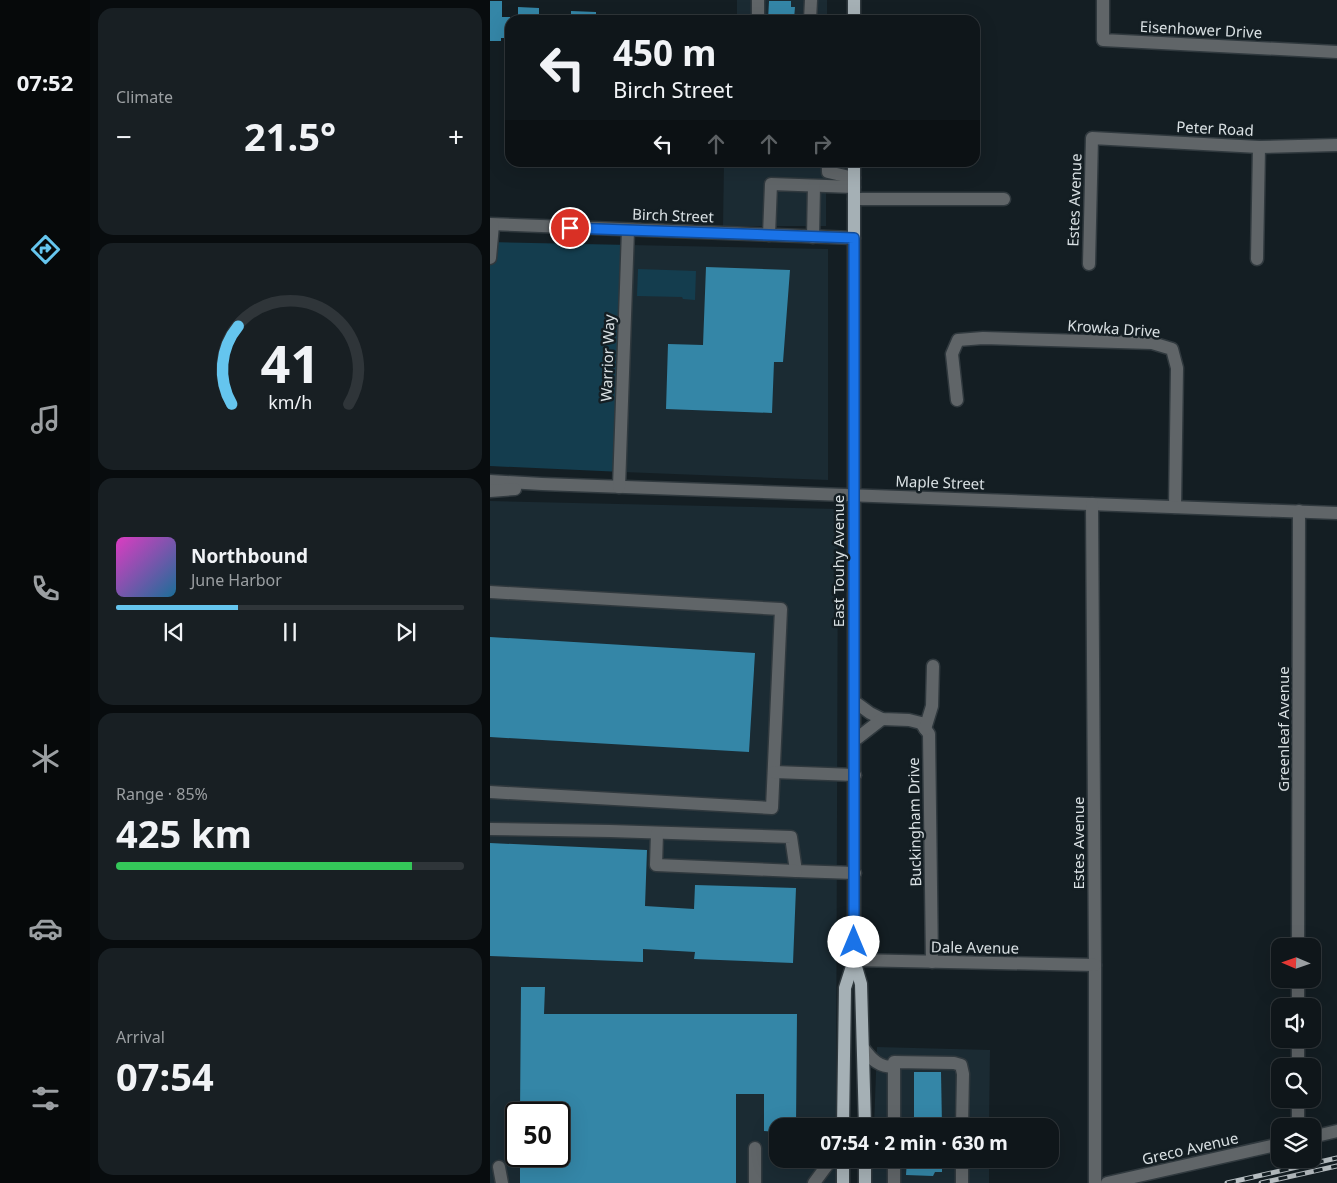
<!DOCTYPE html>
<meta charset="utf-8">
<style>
body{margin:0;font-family:"Noto Sans",sans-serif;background:#181f23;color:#f1f3f6;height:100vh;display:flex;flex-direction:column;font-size:19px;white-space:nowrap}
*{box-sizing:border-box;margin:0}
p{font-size:16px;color:#9b9fa2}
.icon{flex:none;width:28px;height:28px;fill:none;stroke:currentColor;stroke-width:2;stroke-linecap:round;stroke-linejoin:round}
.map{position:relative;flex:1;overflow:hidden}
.sheet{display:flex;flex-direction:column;gap:8px;padding:8px;background:#080c0e;width:400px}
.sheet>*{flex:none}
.guide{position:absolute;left:15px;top:15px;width:475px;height:152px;border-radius:15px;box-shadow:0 5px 20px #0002,0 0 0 1px #2f3539;background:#0f161a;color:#f1f3f6;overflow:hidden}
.needle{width:32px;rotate:272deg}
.tools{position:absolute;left:781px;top:938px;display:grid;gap:10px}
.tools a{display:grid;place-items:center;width:50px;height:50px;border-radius:10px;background:#0f161a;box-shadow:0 5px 20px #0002,0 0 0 1px #2f3539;font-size:25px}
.speed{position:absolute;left:15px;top:1102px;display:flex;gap:10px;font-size:25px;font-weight:700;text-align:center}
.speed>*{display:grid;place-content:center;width:65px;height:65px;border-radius:50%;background:#0f161a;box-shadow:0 5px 20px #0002,0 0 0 1px #2f3539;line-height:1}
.speed .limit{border:2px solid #111;border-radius:8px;background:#fff;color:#111}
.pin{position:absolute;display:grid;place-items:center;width:42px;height:42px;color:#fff;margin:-21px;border:2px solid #fff;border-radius:50%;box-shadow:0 1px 5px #0007}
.me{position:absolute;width:55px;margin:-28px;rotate:0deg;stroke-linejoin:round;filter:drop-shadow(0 0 4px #0008)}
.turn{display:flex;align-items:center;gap:18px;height:105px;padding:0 25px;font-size:22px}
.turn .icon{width:65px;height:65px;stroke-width:2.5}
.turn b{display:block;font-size:35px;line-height:42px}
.lanes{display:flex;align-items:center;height:48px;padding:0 25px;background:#0003;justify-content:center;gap:25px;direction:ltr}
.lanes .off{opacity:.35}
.big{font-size:38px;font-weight:700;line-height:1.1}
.sheet .card{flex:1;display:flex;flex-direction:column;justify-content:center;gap:8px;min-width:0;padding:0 18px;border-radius:15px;background:#181f23}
.sheet .dial{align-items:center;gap:0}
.dial svg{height:130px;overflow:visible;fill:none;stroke:#2f3539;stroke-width:7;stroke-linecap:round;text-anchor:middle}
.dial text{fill:#f1f3f6;stroke:none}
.song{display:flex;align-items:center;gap:15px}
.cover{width:60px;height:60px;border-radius:8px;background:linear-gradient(135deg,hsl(310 70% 55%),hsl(200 70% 35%))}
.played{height:5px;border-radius:2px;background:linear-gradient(90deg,#65c5ee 35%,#2f3539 35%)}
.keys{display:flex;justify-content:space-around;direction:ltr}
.heat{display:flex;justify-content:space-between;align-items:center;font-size:28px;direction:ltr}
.charge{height:8px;border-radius:4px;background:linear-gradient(90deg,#34c759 85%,#2f3539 0)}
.trip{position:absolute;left:279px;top:1118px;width:290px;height:50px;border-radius:15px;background:#0f161a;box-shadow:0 5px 20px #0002,0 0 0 1px #2f3539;font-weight:700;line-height:50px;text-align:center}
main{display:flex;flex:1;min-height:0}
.menu{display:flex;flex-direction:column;width:90px;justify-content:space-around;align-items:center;background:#06090a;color:#9b9fa2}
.menu .icon{width:35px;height:35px}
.menu .on{color:#65c5ee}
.menu b{font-size:22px;color:#f1f3f6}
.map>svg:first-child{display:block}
</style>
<main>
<nav class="menu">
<b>07:52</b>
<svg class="icon on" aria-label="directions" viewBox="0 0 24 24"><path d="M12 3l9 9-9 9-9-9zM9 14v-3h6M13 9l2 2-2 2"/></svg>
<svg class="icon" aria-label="music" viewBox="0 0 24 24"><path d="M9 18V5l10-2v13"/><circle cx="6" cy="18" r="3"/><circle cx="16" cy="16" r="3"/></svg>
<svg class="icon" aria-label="phone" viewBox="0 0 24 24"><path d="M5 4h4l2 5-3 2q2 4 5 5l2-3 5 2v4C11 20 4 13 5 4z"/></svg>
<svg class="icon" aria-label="climate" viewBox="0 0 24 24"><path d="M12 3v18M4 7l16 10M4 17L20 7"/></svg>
<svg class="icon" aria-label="car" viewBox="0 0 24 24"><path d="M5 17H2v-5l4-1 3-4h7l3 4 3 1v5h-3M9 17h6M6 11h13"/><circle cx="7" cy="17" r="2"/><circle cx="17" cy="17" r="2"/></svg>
<svg class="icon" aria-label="filters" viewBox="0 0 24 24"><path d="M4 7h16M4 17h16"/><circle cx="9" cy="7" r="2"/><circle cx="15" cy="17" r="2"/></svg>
</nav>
<section class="sheet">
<div class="card"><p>Climate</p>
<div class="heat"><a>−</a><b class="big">21.5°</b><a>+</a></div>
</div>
<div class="card dial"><svg viewBox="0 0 100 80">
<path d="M14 69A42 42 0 1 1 86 69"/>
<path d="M14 69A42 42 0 0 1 18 21" stroke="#65c5ee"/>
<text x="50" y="56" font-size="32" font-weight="700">41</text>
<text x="50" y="72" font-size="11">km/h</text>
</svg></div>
<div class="card">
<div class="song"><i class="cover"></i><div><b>Northbound</b><p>June Harbor</p></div></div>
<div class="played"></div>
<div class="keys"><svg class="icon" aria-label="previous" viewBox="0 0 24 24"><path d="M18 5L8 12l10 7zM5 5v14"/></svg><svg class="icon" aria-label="pause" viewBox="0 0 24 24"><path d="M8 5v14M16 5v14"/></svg><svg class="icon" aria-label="next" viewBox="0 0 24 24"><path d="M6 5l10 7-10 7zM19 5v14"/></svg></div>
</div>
<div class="card"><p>Range · 85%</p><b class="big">425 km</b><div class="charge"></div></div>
<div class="card"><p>Arrival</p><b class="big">07:54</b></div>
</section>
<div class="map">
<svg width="847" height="1183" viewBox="0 0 847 1183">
<rect width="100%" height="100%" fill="#141e23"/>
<g fill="#1b2b33" fill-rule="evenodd">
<rect x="247" y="0" width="90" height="20"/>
<path d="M234,163H336V226H233Z"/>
<path d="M140,245L338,249V480L133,472Z"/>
<path d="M0,501L348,509L346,1126H288V1159H346V1183H0ZM26,1114H69V1156H26Z"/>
<path d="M387,1047L500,1050L499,1126H384Z"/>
<path d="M382,1159H499V1183H381Z"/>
</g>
<g fill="#143d4e">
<path d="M0,242L140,245L133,472L0,466Z"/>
<path d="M148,269L206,271L205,300L193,299L192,297L147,296Z"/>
</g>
<g fill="#3486a7">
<path d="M0,1H12V17H20V38H11V41H0Z"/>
<path d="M279,1H301V7H305L304,19L278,20Z"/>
<path d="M28,7L49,8V19H37V20H28Z"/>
<path d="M81,11L106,12V20H81Z"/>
<path d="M216,267L300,270L293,362H284L282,413L176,409L178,344L213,345Z"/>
<path d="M0,637L265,653L259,752L0,737Z"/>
<path d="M0,843L157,850L155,906L204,909L205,885L306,888L303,963L204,959L205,952L153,949V962L0,956Z"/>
<path d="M31,987H55L54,1014H307L306,1126H288V1132L274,1131V1094H246V1183H30V1156H69V1114H30Z"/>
<path d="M424,1072H451L452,1126H424Z"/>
<path d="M417,1159H452V1172H445L443,1176L416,1175Z"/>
</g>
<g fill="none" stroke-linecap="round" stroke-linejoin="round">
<g stroke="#30393e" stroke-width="15">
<g id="minor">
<path d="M613,0V40L847,52"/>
<path d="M268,20V0"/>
<path d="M320,20L321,0"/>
<path d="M338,162V172L364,178"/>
<path d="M364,199H514"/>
<path d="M0,224L364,238"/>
<path d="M279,235L281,184L364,187"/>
<path d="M323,237L324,186"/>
<path d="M0,258L3,225"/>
<path d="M767,259L769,147"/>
<path d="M599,264L602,138L769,147L847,145"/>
<path d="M467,400L462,354L468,340L493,338L662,343L682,349L687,368L685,507"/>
<path d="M0,481L52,484L847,513"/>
<path d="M129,487L138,230"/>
<path d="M0,491L25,489"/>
<path d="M602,504L605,965V1183"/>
<path d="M0,592L291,609L282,808L0,792"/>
<path d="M365,702L380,713L392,719L419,720L431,723L439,734L442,962"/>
<path d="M435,729L442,706L443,666"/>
<path d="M365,740L392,719"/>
<path d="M284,772L365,775"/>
<path d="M0,829L120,831L301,837L306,871L365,873"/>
<path d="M167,833L166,865L306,871"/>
<path d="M808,946L809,511"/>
<path d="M364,960L605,965"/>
<path d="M808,1006V979"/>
<path d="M374,1049C382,1060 389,1067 404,1067"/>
<path d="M808,1066V1039"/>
<path d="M404,1126V1062L464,1063L471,1065L473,1074L472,1126"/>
<path d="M808,1126V1099"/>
<path d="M822,1137L847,1131"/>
<path d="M404,1159V1183"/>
<path d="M472,1159V1183"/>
<path d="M9,1167L12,1183"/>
<path d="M265,1183V1148"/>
<path d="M324,1183L335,1168L342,1159"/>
<path d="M617,1183L790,1144"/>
</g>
</g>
<g stroke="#30393e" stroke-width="15">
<g id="major">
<path d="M364,20V0"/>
<path d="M364,162V960L371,984L375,1126"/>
<path d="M353,1126L355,988L364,960"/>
<path d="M353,1159V1183"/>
<path d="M375,1183V1159"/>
</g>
</g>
<use href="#minor" stroke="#606568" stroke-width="12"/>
<use href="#major" stroke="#a5b0b5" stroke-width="12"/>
<g stroke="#b6bdc1" stroke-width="5">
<g id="rail">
<path d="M737,1183L847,1158"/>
<path d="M771,1183L847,1166"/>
</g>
</g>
<use href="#rail" stroke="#141e23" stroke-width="3" stroke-dasharray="9" stroke-linecap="butt"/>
</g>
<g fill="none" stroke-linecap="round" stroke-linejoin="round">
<g stroke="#114b97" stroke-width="12">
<path id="route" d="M80,228L364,238V942"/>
</g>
<use href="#route" stroke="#1a73e8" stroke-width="9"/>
</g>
<g text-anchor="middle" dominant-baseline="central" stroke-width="5" stroke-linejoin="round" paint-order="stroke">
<g font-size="15" fill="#d9e0e3" stroke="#141e23">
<text transform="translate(711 29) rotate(3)">Eisenhower Drive</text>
<text transform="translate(725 128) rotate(3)">Peter Road</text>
<text transform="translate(584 200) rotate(-88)">Estes Avenue</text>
<text transform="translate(183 215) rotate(2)">Birch Street</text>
<text transform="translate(624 328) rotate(4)">Krowka Drive</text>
<text transform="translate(117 358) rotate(-88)">Warrior Way</text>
<text transform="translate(450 482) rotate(2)">Maple Street</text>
<text transform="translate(348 561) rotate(-90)">East Touhy Avenue</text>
<text transform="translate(793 729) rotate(-90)">Greenleaf Avenue</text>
<text transform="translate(424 822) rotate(-91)">Buckingham Drive</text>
<text transform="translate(588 843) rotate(-90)">Estes Avenue</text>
<text transform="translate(485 947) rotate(1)">Dale Avenue</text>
<text transform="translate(700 1148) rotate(-13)">Greco Avenue</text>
</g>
</g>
</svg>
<div class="tools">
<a><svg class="needle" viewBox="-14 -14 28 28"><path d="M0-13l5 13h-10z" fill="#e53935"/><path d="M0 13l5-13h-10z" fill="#9b9fa2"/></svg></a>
<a><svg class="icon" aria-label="sound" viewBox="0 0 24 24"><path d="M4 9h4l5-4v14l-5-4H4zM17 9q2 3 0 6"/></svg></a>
<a><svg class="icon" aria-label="search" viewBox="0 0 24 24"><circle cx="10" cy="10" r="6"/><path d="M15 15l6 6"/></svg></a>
<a><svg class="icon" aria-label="layers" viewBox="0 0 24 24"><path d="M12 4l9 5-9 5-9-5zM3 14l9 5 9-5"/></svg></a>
</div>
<div class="speed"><div class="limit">50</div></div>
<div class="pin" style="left:80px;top:228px;background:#d93025"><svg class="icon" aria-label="arrive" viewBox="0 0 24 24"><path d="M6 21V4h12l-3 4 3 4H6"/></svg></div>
<svg class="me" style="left:364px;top:942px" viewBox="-20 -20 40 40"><circle r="19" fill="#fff"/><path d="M0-13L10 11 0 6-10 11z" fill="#1a73e8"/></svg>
<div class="trip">07:54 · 2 min · 630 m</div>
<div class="guide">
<div class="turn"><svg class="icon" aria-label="left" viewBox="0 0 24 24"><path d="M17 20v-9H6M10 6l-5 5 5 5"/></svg><div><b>450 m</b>Birch Street</div></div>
<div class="lanes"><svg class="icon" aria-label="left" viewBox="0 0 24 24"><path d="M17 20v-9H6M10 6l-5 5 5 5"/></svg><svg class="icon off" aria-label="ahead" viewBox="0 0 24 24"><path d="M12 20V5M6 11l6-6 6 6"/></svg><svg class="icon off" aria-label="ahead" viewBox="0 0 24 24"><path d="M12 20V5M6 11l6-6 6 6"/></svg><svg class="icon off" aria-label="right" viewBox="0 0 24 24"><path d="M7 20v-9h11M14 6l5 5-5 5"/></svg></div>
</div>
</div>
</main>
